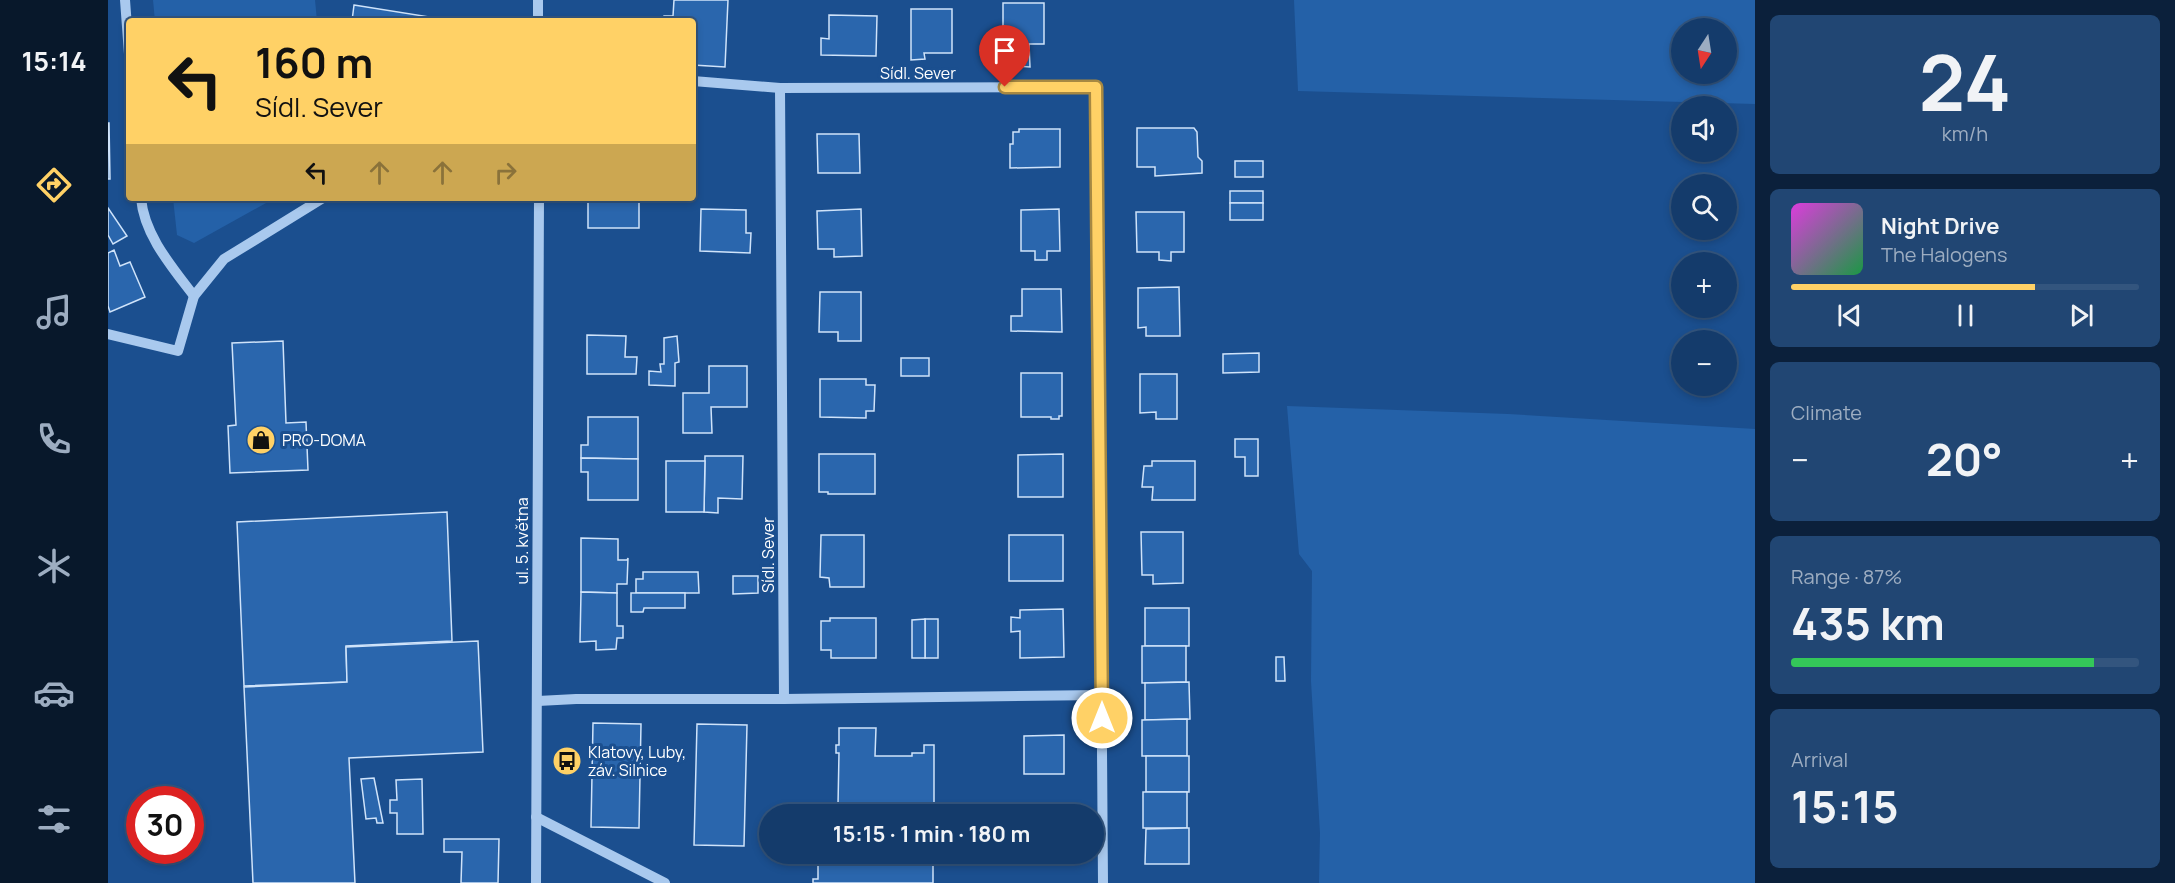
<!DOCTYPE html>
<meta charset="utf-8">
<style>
body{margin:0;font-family:Manrope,sans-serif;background:#214673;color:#f1f3f6;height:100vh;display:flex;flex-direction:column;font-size:22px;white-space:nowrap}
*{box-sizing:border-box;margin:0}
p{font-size:20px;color:#9dadc1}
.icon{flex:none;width:33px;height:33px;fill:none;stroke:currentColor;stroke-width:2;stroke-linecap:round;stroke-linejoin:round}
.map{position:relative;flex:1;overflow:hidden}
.panel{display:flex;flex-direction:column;gap:15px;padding:15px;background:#0b203b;width:420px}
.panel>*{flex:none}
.hud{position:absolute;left:18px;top:18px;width:570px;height:183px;border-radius:6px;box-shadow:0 3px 9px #0003,0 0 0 2px #33557e;background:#ffd166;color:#111;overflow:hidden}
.needle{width:39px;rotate:192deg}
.buttons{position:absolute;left:1563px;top:18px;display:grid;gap:12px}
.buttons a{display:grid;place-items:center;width:66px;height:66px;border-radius:50%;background:#143b6b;box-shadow:0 3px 9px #0003,0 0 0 2px #33557e;font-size:30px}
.speed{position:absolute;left:18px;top:786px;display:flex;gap:12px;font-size:30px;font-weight:700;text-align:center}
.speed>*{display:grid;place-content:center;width:78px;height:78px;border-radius:50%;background:#143b6b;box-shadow:0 3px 9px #0003,0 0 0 2px #33557e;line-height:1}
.speed .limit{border:9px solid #d22;background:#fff;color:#111}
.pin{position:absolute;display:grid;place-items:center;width:51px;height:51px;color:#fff;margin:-62px -26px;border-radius:50% 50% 50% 0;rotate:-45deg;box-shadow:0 0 6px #0007}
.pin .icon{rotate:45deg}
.me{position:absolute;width:66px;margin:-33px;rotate:0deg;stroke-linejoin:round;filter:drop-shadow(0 0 4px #0008)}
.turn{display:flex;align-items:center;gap:21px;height:126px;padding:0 30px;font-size:27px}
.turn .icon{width:78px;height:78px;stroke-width:2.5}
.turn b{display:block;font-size:42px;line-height:51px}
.lanes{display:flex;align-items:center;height:57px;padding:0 30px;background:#0003;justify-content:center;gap:30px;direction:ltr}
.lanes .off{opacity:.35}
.big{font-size:45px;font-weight:700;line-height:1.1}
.panel .card{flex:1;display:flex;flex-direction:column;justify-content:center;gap:9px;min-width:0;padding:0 21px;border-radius:9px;background:#214673}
.panel .dial{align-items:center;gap:0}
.dial b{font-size:78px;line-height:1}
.song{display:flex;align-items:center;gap:18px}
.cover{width:72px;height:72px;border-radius:9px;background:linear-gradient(135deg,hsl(300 70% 55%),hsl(140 70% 35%))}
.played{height:6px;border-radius:3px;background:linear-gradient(90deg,#ffd166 70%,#33557e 70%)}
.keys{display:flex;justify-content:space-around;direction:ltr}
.heat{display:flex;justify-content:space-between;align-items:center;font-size:33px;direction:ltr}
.charge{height:9px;border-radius:4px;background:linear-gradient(90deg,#34c759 87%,#33557e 0)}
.trip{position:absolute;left:651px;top:804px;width:345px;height:60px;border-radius:30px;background:#143b6b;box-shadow:0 3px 9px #0003,0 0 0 2px #33557e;font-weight:700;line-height:60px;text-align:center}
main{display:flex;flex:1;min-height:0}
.menu{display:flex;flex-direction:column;width:108px;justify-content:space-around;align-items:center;background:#08182b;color:#9dadc1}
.menu .icon{width:42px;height:42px}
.menu .selected{color:#ffd166}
.menu b{font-size:27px;color:#f1f3f6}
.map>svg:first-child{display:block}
</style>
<main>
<nav class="menu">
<b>15:14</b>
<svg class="icon selected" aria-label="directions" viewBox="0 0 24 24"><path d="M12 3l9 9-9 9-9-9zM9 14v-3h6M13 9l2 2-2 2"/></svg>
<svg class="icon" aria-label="music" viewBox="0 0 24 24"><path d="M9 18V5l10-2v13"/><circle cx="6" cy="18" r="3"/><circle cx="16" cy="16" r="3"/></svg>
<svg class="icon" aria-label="phone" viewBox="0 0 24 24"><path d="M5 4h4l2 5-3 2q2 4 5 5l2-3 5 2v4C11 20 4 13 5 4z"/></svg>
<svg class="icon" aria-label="climate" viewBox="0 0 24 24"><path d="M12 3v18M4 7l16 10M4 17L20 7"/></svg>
<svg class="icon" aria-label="car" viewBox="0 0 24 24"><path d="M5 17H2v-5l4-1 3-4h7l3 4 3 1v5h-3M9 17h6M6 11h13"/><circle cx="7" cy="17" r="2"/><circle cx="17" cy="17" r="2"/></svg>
<svg class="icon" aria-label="filters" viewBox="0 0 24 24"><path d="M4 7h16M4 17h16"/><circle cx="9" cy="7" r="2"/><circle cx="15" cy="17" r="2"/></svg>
</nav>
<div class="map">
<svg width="1647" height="883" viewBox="0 0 1647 883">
<rect width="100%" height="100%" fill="#1b4f8f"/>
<g fill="#2461a8" fill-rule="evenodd">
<path d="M45,0H207L209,21H47Z"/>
<path d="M1186,0H1647V104L1190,91ZM1574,28H1618V74H1574Z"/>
<path d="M65,198H167L86,243L69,235Z"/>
<path d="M1179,406L1400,414L1647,429V883H1211L1212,833L1203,681L1204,571L1191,554Z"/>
</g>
<g fill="#2a66ad" stroke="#cfe3fa" stroke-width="1.5">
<path d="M566,0H620L617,67L585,65V21H555L556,16H565Z"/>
<path d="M895,3H936V44H921L922,67L907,66V52L895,53Z"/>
<path d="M246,5L328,18L327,21H244Z"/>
<path d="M803,9H844V53H816L817,59L803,60Z"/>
<path d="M721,15L769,16L768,56L713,55V38L721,39Z"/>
<path d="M0,123H1L2,179H0Z"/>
<path d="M1029,128H1086L1089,132L1090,157L1094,161V173L1047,176V167H1029Z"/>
<path d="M911,129H952V167L902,168V144H905V132H911Z"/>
<path d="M709,134H751L752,173H710Z"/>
<rect x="1127" y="161" width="28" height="16"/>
<rect x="1122" y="191" width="33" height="12"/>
<rect x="480" y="198" width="51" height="30"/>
<rect x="1122" y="203" width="33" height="17"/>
<path d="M0,208L19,236L5,244L0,235Z"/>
<path d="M593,209L638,210V233H643L642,253L592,251Z"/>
<path d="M753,209L754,256L726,257V249H710L709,211Z"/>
<path d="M951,209L952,251H939V260H927V251H913V210Z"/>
<path d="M1028,212H1076V252H1063V261L1051,260V252H1029Z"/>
<path d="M6,250L12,266L22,262L37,297L2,312L0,306V253Z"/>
<path d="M1071,287L1072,336H1038V327L1030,328V288Z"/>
<path d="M914,289H953L954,332L903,331V316H914Z"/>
<path d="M712,292H753V341H730V332H711Z"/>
<path d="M479,335L518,336L517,357H529L528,374H479Z"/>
<path d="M569,336L571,362L567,363V386L541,385V371L553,372L552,364H556V338Z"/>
<path d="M175,341L178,423L198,422L200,470L122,473L120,426L128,425L124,343Z"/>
<path d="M1151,353V372L1115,373V354Z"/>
<rect x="793" y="358" width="28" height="18"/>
<path d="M601,366H639V407H603L604,433H575V393H601Z"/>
<path d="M913,373H954V416H951V419H943V417H913Z"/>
<path d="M1032,374H1069V419H1048V412L1032,413Z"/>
<path d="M712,379H758V385H767L766,411H758V418L712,417Z"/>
<path d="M480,417H530V459L473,458V445H480Z"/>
<path d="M1127,439H1150V476H1137V457H1127Z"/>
<path d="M711,454H767V494H720V492H711Z"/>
<path d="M955,454V497H910V455Z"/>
<path d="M597,456H635L634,499L610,498V513L596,512Z"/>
<path d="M473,458L530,459V500H480V472H473Z"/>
<path d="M558,461H597L596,512H558Z"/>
<path d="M1044,461H1087V500H1044L1045,487H1034L1036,466H1044Z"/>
<path d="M339,512L344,641L238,646L239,682L136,686L129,522Z"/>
<path d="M1033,532H1075V583L1045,584V575H1034Z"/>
<path d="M713,535H756V587H722L721,578L712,577Z"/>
<rect x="901" y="535" width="54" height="46"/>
<path d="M473,538L510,539V560H519L520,558L519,584H509V593L473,592Z"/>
<path d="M535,572H590L591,593H528V579H535Z"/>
<path d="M625,576H650V593L625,594Z"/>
<path d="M473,592L509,593V626H515V638H509L508,649L488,650V641L472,642Z"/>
<path d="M523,593H577V608H536L535,612H523Z"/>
<rect x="1037" y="608" width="44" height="38"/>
<path d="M955,609L956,657L912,658V631L903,632V617L912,618V610Z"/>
<path d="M722,618H768V658H723V650H713V621H722Z"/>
<rect x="817" y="619" width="13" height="39"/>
<path d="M817,619V658H804V620Z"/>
<path d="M370,641L375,752L241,758L247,883H145L136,687L239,682L238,647Z"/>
<path d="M1034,646H1078V682L1034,683Z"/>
<path d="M1168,657H1176L1177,681H1168Z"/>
<path d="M1081,682L1082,719L1037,720V683Z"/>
<path d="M1079,719V756H1034V720Z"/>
<path d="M485,723L533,724L531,828L483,827Z"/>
<path d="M589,724L639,725L636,846L586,845Z"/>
<path d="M731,728H768L767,756H804V753H816V745H826V814H815V811H789V805H755V811H748V805H742V811H733V805H730L731,753H728V745H731Z"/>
<path d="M956,735V774H916V736Z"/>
<rect x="1038" y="756" width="43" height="36"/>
<path d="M266,778L275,823H269L268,818L258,819L253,779Z"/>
<path d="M314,779L315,834H289V813H282V800H289L288,780Z"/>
<rect x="1035" y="792" width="44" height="36"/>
<path d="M1079,828H1081V864H1037L1038,829Z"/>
<path d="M336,839H391L390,883H353L354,852H336Z"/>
<path d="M723,854H730V861H803V854H825V883H705V879H710V856H713L712,860H722Z"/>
<rect x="911" y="854" width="44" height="6"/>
</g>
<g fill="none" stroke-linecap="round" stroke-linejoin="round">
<g stroke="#a9c9ee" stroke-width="10">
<path d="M17,0L21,54"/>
<path d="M430,0V21"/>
<path d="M585,81L672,88L989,87L995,883"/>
<path d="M672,88L676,699"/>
<path d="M33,198C36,235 64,267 86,296"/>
<path d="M0,334L70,351L86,296L116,259L215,198"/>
<path d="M430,701L468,699H676L994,695"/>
<path d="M428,817L557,883"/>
<path d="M428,883L431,198"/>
</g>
</g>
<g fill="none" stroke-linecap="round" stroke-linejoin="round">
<g stroke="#a68842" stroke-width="15">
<path id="route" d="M897,87H988L994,718"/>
</g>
<use href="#route" stroke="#ffd166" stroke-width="10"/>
</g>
<defs>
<g id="shop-disc" transform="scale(1.5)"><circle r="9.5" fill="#ffd166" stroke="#1b4f8f"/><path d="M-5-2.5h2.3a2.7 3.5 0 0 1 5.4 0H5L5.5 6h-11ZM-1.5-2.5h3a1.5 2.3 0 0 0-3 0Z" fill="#111"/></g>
<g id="bus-disc" transform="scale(1.5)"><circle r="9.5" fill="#ffd166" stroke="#1b4f8f"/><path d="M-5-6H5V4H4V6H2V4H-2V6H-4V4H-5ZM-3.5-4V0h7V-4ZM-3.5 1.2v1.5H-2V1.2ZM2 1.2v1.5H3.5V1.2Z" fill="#111"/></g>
</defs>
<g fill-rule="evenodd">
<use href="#shop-disc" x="153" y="440"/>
<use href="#bus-disc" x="459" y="761"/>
</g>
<g text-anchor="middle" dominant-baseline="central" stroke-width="6" stroke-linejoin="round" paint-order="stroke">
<g font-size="16" fill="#fff" stroke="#1b4f8f">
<text x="810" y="73">Sídl. Sever</text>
<text transform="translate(414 541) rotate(-90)">ul. 5. května</text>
<text transform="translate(660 555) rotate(-90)">Sídl. Sever</text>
</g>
<g font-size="16" fill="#fff" stroke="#1b4f8f" text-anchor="start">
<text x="174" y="440">PRO-DOMA</text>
<text x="480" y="752">Klatovy, Luby,<tspan x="480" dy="18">záv. Silnice</tspan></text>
</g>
</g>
</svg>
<div class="buttons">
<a><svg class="needle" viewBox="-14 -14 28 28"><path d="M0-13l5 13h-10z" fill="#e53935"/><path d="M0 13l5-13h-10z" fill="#9dadc1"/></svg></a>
<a><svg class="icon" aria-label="sound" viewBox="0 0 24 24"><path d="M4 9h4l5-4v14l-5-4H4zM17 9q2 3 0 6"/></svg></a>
<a><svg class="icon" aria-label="search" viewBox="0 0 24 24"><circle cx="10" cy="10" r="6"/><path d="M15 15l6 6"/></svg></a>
<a>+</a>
<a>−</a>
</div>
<div class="speed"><div class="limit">30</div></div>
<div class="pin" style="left:897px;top:87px;background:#d93025"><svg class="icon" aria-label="arrive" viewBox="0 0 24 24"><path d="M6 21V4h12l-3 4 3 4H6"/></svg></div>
<svg class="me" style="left:994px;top:718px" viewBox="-20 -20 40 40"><circle r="17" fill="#ffd166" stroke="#fff" stroke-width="3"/><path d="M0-11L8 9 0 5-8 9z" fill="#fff"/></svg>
<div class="trip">15:15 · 1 min · 180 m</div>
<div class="hud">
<div class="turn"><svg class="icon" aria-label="left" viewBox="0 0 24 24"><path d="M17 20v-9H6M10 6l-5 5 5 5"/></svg><div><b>160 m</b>Sídl. Sever</div></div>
<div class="lanes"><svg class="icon" aria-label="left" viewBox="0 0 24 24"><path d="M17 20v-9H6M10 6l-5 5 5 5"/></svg><svg class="icon off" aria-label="ahead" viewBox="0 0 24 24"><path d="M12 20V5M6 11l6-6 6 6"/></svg><svg class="icon off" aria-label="ahead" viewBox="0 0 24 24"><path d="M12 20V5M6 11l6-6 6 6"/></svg><svg class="icon off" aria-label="right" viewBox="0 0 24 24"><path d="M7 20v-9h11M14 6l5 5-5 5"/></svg></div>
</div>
</div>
<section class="panel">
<div class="card dial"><b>24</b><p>km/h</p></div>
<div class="card">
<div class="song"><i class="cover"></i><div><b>Night Drive</b><p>The Halogens</p></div></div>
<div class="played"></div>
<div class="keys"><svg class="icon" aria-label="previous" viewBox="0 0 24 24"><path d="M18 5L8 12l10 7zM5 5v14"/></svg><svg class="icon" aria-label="pause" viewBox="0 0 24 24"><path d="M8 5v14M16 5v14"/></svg><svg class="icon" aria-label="next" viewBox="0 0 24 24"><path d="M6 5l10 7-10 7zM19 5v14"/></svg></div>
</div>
<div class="card"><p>Climate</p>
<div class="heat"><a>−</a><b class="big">20°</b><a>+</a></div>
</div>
<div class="card"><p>Range · 87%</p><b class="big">435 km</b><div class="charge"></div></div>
<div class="card"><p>Arrival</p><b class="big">15:15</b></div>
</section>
</main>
